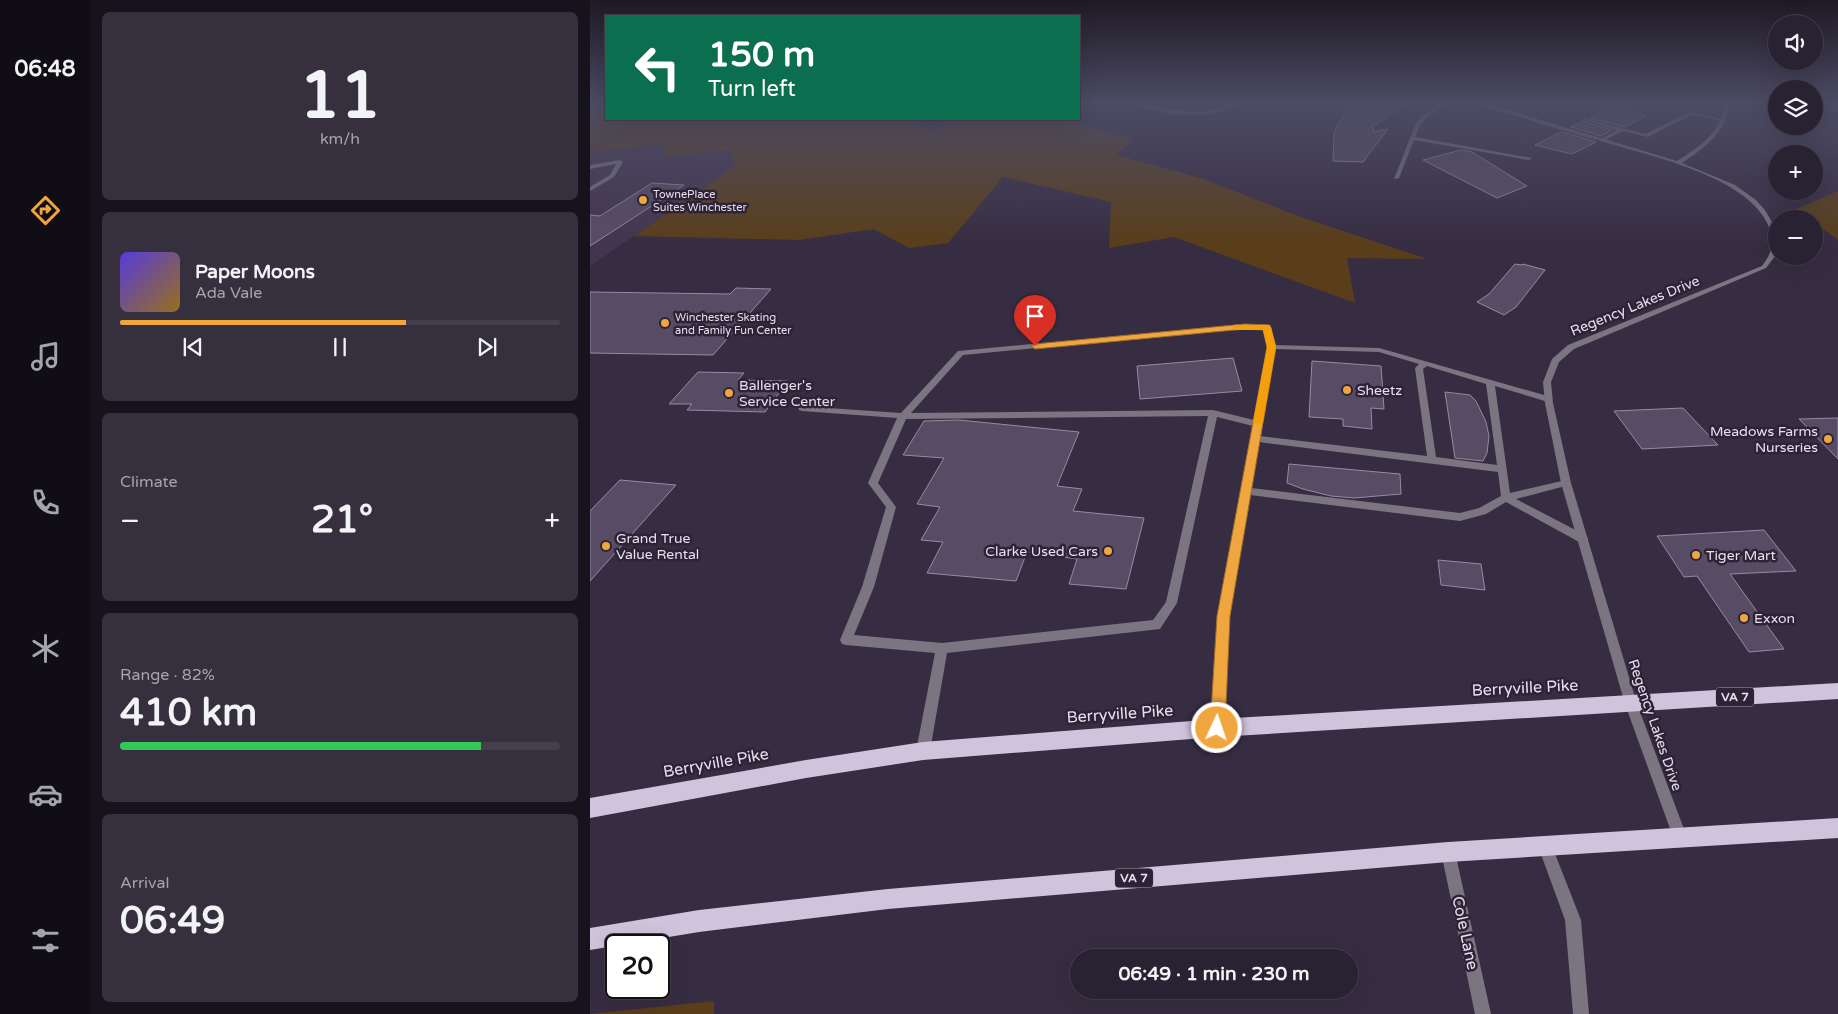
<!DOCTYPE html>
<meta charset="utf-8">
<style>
body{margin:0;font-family:"Varela Round",sans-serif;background:#352f3e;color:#f1f3f6;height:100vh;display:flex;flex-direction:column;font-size:19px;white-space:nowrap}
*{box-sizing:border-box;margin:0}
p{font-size:16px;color:#a5a4ac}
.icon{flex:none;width:28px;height:28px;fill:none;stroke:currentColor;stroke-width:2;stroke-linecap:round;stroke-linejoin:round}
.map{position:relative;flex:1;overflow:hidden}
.drawer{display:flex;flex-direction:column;gap:12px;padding:12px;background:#17131c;width:500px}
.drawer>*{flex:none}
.guide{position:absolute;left:15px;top:15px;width:475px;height:105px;border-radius:0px;box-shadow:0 5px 20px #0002,0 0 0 1px #453f4d;background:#0b6e4f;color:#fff;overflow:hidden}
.fabs{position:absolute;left:1178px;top:15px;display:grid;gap:10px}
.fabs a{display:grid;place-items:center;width:55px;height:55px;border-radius:50%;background:#292232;box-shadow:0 5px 20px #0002,0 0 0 1px #453f4d;font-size:25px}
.speed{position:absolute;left:15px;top:934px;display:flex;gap:10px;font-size:25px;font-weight:700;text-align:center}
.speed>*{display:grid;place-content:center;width:65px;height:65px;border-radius:50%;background:#292232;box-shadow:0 5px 20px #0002,0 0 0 1px #453f4d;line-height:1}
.speed .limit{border:2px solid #111;border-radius:8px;background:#fff;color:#111}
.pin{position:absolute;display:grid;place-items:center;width:42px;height:42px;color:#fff;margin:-51px -21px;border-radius:50% 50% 50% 0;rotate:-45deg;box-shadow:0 0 5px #0007}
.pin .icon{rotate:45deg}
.me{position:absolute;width:55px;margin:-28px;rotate:3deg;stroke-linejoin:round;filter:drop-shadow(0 0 4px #0008)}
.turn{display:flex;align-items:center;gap:18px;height:105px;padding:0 20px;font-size:22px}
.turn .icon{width:65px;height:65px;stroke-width:2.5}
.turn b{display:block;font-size:35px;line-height:42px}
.big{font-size:38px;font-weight:800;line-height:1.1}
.drawer .card{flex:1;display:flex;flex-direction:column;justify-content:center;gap:8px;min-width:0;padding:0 18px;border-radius:8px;background:#352f3e}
.drawer .dial{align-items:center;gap:0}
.dial b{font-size:65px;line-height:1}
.song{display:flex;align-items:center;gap:15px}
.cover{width:60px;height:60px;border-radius:8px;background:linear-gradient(135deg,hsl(250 70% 55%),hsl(40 70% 35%))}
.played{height:5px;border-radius:2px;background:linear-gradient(90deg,#f0a63f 65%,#453f4d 65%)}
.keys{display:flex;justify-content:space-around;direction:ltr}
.heat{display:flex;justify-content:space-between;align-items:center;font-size:28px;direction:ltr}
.charge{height:8px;border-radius:4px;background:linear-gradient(90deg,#34c759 82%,#453f4d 0)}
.trip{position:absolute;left:480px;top:949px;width:288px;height:50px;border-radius:25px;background:#292232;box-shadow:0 5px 20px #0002,0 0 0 1px #453f4d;font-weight:800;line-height:50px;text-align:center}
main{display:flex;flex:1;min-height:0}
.menu{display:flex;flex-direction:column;width:90px;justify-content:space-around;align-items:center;background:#100e14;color:#a5a4ac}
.menu .icon{width:35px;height:35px}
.menu .current{color:#f0a63f}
.menu b{font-size:22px;color:#f1f3f6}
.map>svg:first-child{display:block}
</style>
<main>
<nav class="menu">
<b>06:48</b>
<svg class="icon current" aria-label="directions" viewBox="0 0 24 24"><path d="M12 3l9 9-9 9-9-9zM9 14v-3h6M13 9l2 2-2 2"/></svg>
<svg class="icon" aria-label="music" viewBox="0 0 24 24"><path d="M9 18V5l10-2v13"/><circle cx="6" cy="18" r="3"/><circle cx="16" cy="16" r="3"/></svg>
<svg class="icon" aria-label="phone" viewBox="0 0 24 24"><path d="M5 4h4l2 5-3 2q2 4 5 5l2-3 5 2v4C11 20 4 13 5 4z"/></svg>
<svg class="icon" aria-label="climate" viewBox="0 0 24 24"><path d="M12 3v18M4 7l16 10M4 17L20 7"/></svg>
<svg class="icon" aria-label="car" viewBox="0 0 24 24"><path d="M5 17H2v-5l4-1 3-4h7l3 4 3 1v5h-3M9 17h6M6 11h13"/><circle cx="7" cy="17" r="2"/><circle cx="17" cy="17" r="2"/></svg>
<svg class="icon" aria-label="filters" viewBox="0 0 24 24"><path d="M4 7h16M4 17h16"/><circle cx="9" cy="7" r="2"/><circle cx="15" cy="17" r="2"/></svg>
</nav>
<section class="drawer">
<div class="card dial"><b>11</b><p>km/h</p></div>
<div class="card">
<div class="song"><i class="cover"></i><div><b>Paper Moons</b><p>Ada Vale</p></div></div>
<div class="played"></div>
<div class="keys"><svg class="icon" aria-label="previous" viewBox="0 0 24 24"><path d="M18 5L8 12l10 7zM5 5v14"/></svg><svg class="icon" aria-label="pause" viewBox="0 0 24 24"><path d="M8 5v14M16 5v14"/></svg><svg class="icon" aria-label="next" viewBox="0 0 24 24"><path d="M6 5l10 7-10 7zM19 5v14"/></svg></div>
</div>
<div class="card"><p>Climate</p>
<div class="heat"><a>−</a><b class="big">21°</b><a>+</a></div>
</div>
<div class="card"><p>Range · 82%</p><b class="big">410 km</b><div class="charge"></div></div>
<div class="card"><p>Arrival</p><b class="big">06:49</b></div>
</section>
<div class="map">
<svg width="1248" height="1014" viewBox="0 0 1248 1014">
<rect width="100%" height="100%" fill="#372d42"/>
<path fill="#43354f" d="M68,144L165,152L0,266V153Z"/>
<g fill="#5a3e1a">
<path d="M0,103H16V119H308L341,129L386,119H471L543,140L526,155L611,178L708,216L837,259L757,258L765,303L584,237L519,248L521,202L413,177L358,243L319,248L284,229L209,240L44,236L146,165L138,150L79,156L68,144L0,153Z"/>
<path d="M1248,191V240L1224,222V219H1219L1206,209Z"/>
<path d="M124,1001V1014H0Z"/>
</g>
<g fill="#574c63" stroke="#978aa3">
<path d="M761,103H817L785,125H783L784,132L798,129L773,162L743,161L744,132Z"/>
<path d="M1022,107L1056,116L1035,127L1000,118Z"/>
<path d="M993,121L1022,130L1011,136L981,127Z"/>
<path d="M971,132L990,137L1006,142L982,154L945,145Z"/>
<path d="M871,150L882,152L937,186L907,198L833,160Z"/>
<path d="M62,183L94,185L0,246V215L10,216Z"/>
<path d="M925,264L932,265L933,264L955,270L926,307L914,315L887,302L899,294Z"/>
<path d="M146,288L181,289L123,355L0,353V292L140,294Z"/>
<path d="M643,358L652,391L550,399L547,366Z"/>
<path d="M722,361L791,366L794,409L781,408L782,429L753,426V419L719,417Z"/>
<path d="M108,372L154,373L148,380L198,381L175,412L97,410L102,404H79Z"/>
<path d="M855,392L880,395L886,401L896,422L899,436L897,453L893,461L865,458Z"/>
<path d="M1093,408L1128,445L1052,449L1024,411Z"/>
<path d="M1248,418V459L1209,419Z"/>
<path d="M369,420L489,432L467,486L492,489L483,511L554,518L536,589L479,584L487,559L437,552L426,581L337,573L353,542L331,540L350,507L327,504L354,458L313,455L334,421Z"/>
<path d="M699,464L810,474L811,494L764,498L741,496L713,489L697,483Z"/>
<path d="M30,480L86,485L0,581V511Z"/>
<path d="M1174,530L1206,571L1140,574L1194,649L1159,652L1107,576L1094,577L1067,536Z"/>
<path d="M848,560L891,564L895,590L851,585Z"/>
</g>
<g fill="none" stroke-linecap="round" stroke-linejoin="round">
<g fill="#7a7580" fill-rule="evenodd">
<path d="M1100,112L1137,120L1135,121L1101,115L1058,137L1032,131L1012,142L1010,139L1027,130L992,119L994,118L1055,134Z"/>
<path d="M28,161L33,162L24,177L0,191V187L20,175Z"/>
<path d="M655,324L680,325L684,345L789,348L961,397L962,399L958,402L905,386L920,493L976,480L979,481L981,483L979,485L926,499L997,536L998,539L997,542H989L916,502L896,514L870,521L660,495L640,616L633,728L632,732L627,734L622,732L621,728L628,616L663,426L627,417L587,603L570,629L357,653L340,751L338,756L333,758L328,756L326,751L345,653L256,645L252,644L250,640L272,587L296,507L278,483L307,418L212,411L209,410L208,408L209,406L311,413L368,351ZM655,328L674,329L677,347L664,420L623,410L321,413L373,355ZM685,349L789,352L829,364L825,368L837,456L670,436ZM837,366L896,384L907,465L846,457L833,369ZM618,416L576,602L563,620L352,643L264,635L284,587L306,507L288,483L316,419ZM669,442L908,472L911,496L889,508L870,513L661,488Z"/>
<path d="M955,839L960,841L991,920L999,1014H983L975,920L948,846L950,841Z"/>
</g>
<g fill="#7a7580" fill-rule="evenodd">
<path d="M540,103C563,103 584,112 607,112C623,112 637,103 650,103C618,122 573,116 540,103Z"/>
<path d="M853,103H859C841,116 834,115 825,137L942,158L939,160L824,140L809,178L804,179L826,123L834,114Z"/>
<path d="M887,103H895L1087,161C1109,147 1133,132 1134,103H1138C1138,132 1114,148 1092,163L1145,185L1166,200L1175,210L1186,229V255L1176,268L984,349L969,362L961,382L963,403L981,483L1047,704L1097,837L1095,842L1090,844L1085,842L1083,837L1035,704L971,483L955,403L953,382L962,359L978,345L1172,266C1181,254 1186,242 1179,227C1159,176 1059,156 1011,141C984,134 957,126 930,117C916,113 901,109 887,103Z"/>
<path d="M30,160L33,162L32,163L0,169V165Z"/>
<path d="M858,845L863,847L865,852L901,1014H885L851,852L853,847Z"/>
</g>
<g fill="#d0c4dd" fill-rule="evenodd">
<path d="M1248,683V699L627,737L333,760L216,778L0,818V798L216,760L333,742L627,719Z"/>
<path d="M1248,818V838L858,862L298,909L109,932L0,950V928L109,910L298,889L858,842Z"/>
</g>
</g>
<linearGradient id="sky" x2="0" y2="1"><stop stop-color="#1e1924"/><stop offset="0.42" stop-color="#4d4c65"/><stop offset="1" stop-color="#4d4c65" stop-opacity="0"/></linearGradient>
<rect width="1248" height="245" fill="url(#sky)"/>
<path fill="#f0a63f" stroke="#9c6c29" d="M655,324L680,325L686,347L640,616L635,728L633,733L627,735L622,733L620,728L627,616L677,347L673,330L655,329L445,349L441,346L445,344Z"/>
<path fill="#f59e0b" d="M643,325H677L681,327L686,347L673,422L668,425L663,422L677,347L673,330H646L643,329Z"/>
<g fill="#f0a63f" stroke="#2d2337" stroke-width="2">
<circle cx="53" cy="200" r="5"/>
<circle cx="75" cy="323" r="5"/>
<circle cx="757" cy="390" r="5"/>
<circle cx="139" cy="393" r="5"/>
<circle cx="1238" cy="439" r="5"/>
<circle cx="16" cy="546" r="5"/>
<circle cx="518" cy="551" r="5"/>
<circle cx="1106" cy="555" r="5"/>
<circle cx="1154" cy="618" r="5"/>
</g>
<g text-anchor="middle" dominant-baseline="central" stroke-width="5" stroke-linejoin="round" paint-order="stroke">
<g font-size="11" fill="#e6dfed" stroke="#2d2337" text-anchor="start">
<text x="63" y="194">TownePlace<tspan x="63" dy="13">Suites Winchester</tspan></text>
<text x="85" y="317">Winchester Skating<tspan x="85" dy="13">and Family Fun Center</tspan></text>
</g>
<g fill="#2d2337" stroke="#aea7b6" stroke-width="1">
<rect x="1126" y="687.5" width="38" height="19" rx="4"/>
<rect x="525" y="868.5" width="38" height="19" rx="4"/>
</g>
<g font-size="12" font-weight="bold" fill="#e6dfed">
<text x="1145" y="697">VA 7</text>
<text x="544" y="878">VA 7</text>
</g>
<g font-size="14" fill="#e6dfed" stroke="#2d2337">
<text transform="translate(1045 306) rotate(-22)">Regency Lakes Drive</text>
<text transform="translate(1065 725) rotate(71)">Regency Lakes Drive</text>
</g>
<g font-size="14" fill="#e6dfed" stroke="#2d2337" text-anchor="start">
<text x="149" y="385">Ballenger's<tspan x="149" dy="16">Service Center</tspan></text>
<text x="767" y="390">Sheetz</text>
<text x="1228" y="431" text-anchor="end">Meadows Farms<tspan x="1228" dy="16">Nurseries</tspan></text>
<text x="26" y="538">Grand True<tspan x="26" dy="16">Value Rental</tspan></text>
<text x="508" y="551" text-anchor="end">Clarke Used Cars</text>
<text x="1116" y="555">Tiger Mart</text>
<text x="1164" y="618">Exxon</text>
</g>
<g font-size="16" fill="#e6dfed" stroke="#2d2337">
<text transform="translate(935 688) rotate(-3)">Berryville Pike</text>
<text transform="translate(530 714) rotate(-4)">Berryville Pike</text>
<text transform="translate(126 763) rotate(-10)">Berryville Pike</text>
<text transform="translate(875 933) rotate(78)">Cole Lane</text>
</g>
</g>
</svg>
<div class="fabs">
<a><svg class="icon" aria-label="sound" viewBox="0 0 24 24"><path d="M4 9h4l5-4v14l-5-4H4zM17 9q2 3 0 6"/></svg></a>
<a><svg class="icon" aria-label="layers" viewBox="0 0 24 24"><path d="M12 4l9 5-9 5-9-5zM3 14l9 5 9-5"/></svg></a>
<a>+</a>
<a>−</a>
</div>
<div class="speed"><div class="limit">20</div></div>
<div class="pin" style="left:445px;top:346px;background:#d93025"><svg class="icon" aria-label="arrive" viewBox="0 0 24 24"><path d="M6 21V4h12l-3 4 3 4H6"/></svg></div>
<svg class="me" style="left:627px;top:728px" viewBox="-20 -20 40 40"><circle r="17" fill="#f0a63f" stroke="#fff" stroke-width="3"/><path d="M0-11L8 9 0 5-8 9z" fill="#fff"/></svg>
<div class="trip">06:49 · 1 min · 230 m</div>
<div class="guide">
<div class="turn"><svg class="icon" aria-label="left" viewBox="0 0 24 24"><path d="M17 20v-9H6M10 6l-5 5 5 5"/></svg><div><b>150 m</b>Turn left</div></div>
</div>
</div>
</main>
